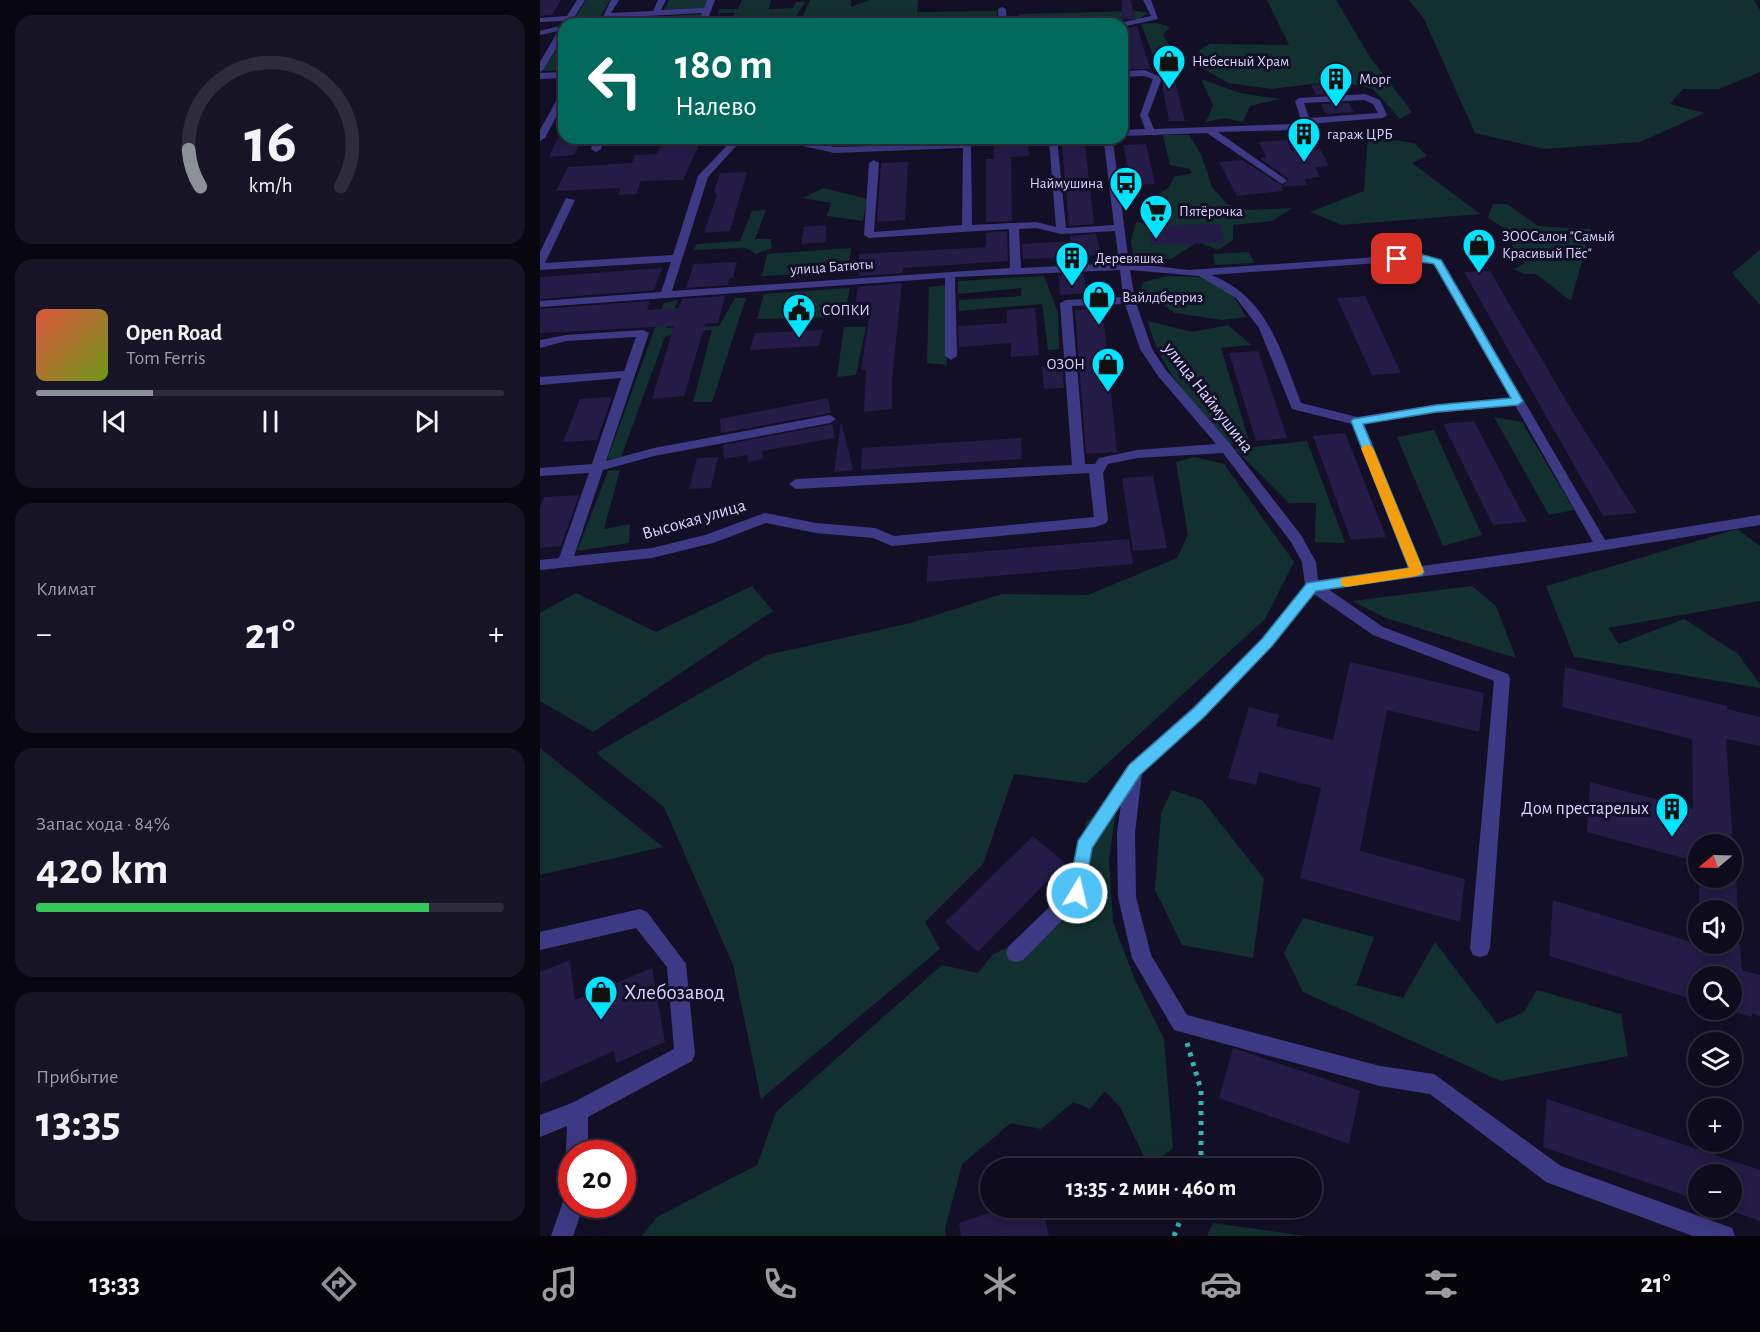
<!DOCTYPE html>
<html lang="ru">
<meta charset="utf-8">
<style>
body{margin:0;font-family:"Alegreya Sans",sans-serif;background:#171425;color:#f1f3f6;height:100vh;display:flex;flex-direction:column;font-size:22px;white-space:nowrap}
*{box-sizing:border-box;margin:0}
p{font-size:20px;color:#9b9ba3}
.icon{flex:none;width:33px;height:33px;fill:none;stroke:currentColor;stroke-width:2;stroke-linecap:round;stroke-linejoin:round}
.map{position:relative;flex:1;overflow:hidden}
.side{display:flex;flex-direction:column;gap:15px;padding:15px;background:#08060f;width:540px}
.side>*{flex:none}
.hud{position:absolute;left:18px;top:18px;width:570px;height:126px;border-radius:18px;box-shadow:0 3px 15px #0003,0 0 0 2px #2e2b3b;background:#00695c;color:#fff;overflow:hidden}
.needle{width:39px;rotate:251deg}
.tools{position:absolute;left:1148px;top:834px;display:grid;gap:12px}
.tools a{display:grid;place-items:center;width:54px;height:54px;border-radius:50%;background:#0e0b1c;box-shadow:0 3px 15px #0003,0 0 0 2px #2e2b3b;font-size:30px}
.speed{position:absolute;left:18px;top:1140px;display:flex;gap:12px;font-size:30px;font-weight:700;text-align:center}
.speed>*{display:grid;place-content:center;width:78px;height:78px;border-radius:50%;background:#0e0b1c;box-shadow:0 3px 15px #0003,0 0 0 2px #2e2b3b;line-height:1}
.speed .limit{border:9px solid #d22;background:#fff;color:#111}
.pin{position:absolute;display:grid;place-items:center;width:51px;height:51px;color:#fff;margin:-26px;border-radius:12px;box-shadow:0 3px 9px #0006}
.me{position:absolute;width:66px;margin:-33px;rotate:9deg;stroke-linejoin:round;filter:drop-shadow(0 0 4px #0008)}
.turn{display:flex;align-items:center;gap:21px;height:126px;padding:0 18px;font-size:27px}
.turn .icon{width:78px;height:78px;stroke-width:2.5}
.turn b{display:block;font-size:42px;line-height:51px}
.big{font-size:45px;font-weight:600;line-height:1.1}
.side .tile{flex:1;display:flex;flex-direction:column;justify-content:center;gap:9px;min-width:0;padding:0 21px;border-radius:18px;background:#171425}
.side .dial{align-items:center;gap:0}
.dial svg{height:156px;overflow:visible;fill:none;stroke:#2e2b3b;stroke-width:7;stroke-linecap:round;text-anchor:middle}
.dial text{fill:#f1f3f6;stroke:none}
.song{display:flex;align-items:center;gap:18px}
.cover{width:72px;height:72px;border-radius:9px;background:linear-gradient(135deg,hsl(10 70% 55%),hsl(80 70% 35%))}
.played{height:6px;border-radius:3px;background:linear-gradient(90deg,#8c9099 25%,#2e2b3b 25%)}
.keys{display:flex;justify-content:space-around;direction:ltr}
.heat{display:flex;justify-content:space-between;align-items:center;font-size:33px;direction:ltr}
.charge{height:9px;border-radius:4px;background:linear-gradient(90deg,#34c759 84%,#2e2b3b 0)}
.trip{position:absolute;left:440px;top:1158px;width:342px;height:60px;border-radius:30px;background:#0e0b1c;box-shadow:0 3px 15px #0003,0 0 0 2px #2e2b3b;font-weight:600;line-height:60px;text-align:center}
.tab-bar{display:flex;height:96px;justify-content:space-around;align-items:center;background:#06040b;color:#9b9ba3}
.tab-bar .icon{width:42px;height:42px}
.tab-bar .current{color:#8c9099}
.tab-bar b{font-size:27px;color:#f1f3f6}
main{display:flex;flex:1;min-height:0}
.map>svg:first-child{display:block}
</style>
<main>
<section class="side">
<div class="tile dial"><svg viewBox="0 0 100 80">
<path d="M14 69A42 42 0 1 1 86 69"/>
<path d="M14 69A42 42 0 0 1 8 50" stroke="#8c9099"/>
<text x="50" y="56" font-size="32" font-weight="700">16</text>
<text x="50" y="72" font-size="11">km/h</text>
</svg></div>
<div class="tile">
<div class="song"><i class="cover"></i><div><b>Open Road</b><p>Tom Ferris</p></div></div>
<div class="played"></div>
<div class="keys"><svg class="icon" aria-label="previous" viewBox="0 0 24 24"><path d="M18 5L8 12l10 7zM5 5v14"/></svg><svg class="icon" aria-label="pause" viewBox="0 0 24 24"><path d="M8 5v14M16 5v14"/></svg><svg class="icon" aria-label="next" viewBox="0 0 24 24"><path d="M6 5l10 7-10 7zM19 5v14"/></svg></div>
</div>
<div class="tile"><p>Климат</p>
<div class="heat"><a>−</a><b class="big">21°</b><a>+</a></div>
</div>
<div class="tile"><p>Запас хода · 84%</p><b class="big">420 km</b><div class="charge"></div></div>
<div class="tile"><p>Прибытие</p><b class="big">13:35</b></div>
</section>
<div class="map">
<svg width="1220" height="1236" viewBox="0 0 1220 1236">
<rect width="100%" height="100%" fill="#130f26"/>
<g fill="#12302f">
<path d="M46,0H70L56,24H31Z"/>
<path d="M129,0H168L164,8L123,12Z"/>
<path d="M202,0H231L229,9L253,8L256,2H265L255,18L258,24H251L246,20L230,24H189L195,13H178L180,9H198Z"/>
<path d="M270,0H311V7L329,0H378L377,12L457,11L456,24H264L261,20Z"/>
<path d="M727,0H796L830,57L872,112L860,119L833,89L798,81L731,89L688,83L664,69L659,50L670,44L749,45Z"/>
<path d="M869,0H1214L1220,10V72L1179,89H1143L1130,104L1165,113L1100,142L1004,149L935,133L884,19Z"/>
<path d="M598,11L608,13L599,19L495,21L488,24H472L480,14Z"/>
<path d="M162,14L158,24H148V18L67,24L70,19Z"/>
<path d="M616,23L630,27L623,35L629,45L625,65L617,66L601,24Z"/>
<path d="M24,36V70L3,71Z"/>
<path d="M661,79L700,93L740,99L710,106L703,122L684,118L666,122L673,105Z"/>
<path d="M623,135H649L661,154L672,187L687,204L708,210L752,208L732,221L693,225V240L678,250L658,242L631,259L594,260L591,241L596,222L623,224L599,208L629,187L634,177L652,173L650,169L630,165Z"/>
<path d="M828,136L874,143L887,156L872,163L940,214L802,225L770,212L824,191Z"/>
<path d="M283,188L327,199L323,221L287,216L291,203L263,198Z"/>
<path d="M953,204H967L998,226L1051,229L1031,301L996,274H984L974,269L985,263L969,252L977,236L948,218Z"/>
<path d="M226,210L215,239H231L232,248L216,254L206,248L153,250L157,244L200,241L212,211Z"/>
<path d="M311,248L308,272L222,276L227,254Z"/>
<path d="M1220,250V305L1192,273Z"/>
<path d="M709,252L714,263L675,265L673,254Z"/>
<path d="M504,276L518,313L519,349L508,350L502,304L419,311V300L481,296L482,288L418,294V281Z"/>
<path d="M627,276C672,277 684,275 706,317L682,320L635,313L603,291L601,286L604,282Z"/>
<path d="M406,285L407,365L387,363L389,287Z"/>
<path d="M310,288L304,317L217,319L224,294Z"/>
<path d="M195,298H206L172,402H153L172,330L137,333L125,337L81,457L67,460L124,303L138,300L126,328L179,326Z"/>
<path d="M608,321L652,332L688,325L711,345L681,348L709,441L690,445C657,406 619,371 608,321Z"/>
<path d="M304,327H326L316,375L297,377Z"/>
<path d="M954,417L982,422L1034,510L1009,515Z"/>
<path d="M894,430L942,535L903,546L857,437Z"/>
<path d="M767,441L805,542L804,543L775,542L776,503H749L695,449Z"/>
<path d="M654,457L684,464L754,562L725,619L546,783L474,774L443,864L385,922L400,949L221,1099L193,965L124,807L56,753L227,655L371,623L462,594L548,595L637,558L648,535L636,462Z"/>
<path d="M80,470L64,529L90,524L89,543L37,551L68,471Z"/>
<path d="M1197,529L1220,546V601L1068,628L1079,644L1144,619L1198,654L1220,684V688L1034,657L1006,586Z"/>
<path d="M212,586L233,611L53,732L0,701V613L36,593L116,632Z"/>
<path d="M932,586L956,606L976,658L846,618L812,601Z"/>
<path d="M0,748L123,847L0,875Z"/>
<path d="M632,790L662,800L724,879L713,958L642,945L615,890L621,813Z"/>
<path d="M578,797L569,859L573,922L594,978L624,1039L633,1148L609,1167L580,1107L565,1091L550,1109L533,1102L501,1129L471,1123L422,1164L405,1230L406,1236H102L117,1217L217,1165L236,1112L402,965L438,973L452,955L489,936L536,907L546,822Z"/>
<path d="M763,918L834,937L816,985L863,998L895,942L957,1024L984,1012L997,990L1081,1014L1088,1056L961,1081L763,992L744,953Z"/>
<path d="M673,1223L765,1236H667Z"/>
</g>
<g fill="#241b47">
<path d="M0,0H21L12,15L0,16Z"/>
<path d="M582,0H590L595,17L582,20Z"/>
<path d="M597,26L610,69H582V29Z"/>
<path d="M798,83L803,93L776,95L771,85Z"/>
<path d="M622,85H636L645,121H629Z"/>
<path d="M809,103L814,112L786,114L781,104Z"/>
<path d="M18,138H43L34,155L9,157Z"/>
<path d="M124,138H162L143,180L101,181L96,194L78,195L81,188L16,191L28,167L92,163L95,155L117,154Z"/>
<path d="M453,138H488L489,156L471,157L472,221L446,222V159H454Z"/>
<path d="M747,140L752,151L780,149L789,166L775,167L780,177L764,179L767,185L741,187L743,191L697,196L679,162L702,160L743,186L749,179L719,158L726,157L719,142Z"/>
<path d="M545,144L554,224L529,226L522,145Z"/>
<path d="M606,144L615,184L592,185L583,145Z"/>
<path d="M368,162L365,220L337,222L341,163Z"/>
<path d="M207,172L190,231L164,233L177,195L174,192L180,173Z"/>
<path d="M680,224L684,243L611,245L609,226Z"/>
<path d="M286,225V242L261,244L264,227Z"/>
<path d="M467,231L468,261L363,268V273L319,276V254L446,247V233Z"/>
<path d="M556,234L561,255L542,256V263L518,264L517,258L483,259L482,244L530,241V236Z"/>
<path d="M197,262L193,278H189L188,285L146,288L154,264Z"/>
<path d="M122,268L114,290L0,299V277Z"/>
<path d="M950,271L1034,414L1097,513L1063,516L924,272Z"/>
<path d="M544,274L546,293L520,295L519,275Z"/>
<path d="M362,283L352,380V409L324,412L326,370H321L330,312L314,313L318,287Z"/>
<path d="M185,296L178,323L165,324L144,396L112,399L134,326L0,333V309L110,301L107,310L139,308L142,299Z"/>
<path d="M825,296L861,373L832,375L797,298Z"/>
<path d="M495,308L499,355L471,357V343L419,347L418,326L467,323V310Z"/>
<path d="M555,309L557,323H564L577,452L546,454L535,310Z"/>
<path d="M283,330L279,346L210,350L215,333Z"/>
<path d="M718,351L747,438L716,441L689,353Z"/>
<path d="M522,365L524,388L504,389L502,367Z"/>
<path d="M72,397L57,440L23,442L40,399Z"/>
<path d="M288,398L291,413L181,433L180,419Z"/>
<path d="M301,421L313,470L294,472Z"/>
<path d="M934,421L987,522L953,525L903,424Z"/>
<path d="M292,424L295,438L222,451L223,459L208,462L207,455L184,459L183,445Z"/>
<path d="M805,433L846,537L811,540L773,436Z"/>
<path d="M481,438L482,459L321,470L322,448Z"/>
<path d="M178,457L171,488L149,489L157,458Z"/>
<path d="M613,476L627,548L593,551L582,478Z"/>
<path d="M39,495L21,546L0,548V507L4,497Z"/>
<path d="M589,539L593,564L387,582L388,556Z"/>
<path d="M810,662L944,693L939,732L847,710L820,851L925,879L920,922L760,878L781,788L719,772L716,785L688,778L709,707L739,715L736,726L793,740Z"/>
<path d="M1025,667L1187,706V709L1220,717V746L1186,739L1193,844H1158V862L1047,832L1050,782L1153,809L1152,739L1022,707Z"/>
<path d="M493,836L525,863L438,952L405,922Z"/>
<path d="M1159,878H1196L1198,910H1159Z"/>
<path d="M1013,900L1158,944H1200L1202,970L1220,975V1016L1212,1013V1017L1191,1011V976H1158V1001L1009,956Z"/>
<path d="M30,960L35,1000L112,968L125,1042L76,1063L74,1051L0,1084V972Z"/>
<path d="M693,1048L820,1091L809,1144L679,1098Z"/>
<path d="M1007,1099L1220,1170V1221L1191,1211V1174H1158V1200L1003,1147Z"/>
<path d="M464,1208H503L509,1236H421L419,1223Z"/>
</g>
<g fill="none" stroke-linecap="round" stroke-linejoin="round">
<g stroke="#2fb8b0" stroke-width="5" stroke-dasharray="4 6" stroke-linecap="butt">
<path d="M647,1043L661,1090V1168"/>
<path d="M634,1236L645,1208"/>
</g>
<g fill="#3d3a85" fill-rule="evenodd">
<path d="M37,0H45L30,24H24V35L4,69L0,72V62L18,31L0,35V31L23,25L24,21L0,22V18L27,16Z"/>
<path d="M71,0H79L71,13L113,11L118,0H126L121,10L164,8L167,0H175L166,24H158L162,13L68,18L66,23H60Z"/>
<path d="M603,0H611L618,19L582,27V24L579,23L611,16Z"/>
<path d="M462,7L466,9L467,24H459L458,9Z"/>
<path d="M605,70L622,78L608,115L614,129L752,124L761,120L755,101L759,98L825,94L840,100L847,115L843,118L768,124L754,130L678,132L745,179L747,181L742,184L667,133L582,136V130L605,129L600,115L613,79L604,76L582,77V71ZM824,100L833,104L838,113L769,118L764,103Z"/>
<path d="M24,72V78L0,79V73Z"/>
<path d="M24,91V102L5,138L0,141V130L20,94Z"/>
<path d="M55,138H65L61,149L56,152L51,149Z"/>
<path d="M200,138L259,139L294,147L431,143L432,225L496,222L516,227L509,140L517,138L526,228L574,225L564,143L557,138H568L573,142L589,263L649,270L880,254L902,260L1065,540L1220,515V525L984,563L788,589L843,627L968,674L970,678L950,948L947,955L940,957L933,955L930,948L954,681L833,635L774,594C722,660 664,717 602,773L595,833L596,897L611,955L647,1015L840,1066L894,1074L1021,1166L1184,1225L1192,1228L1195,1236H1153L1006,1182L890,1094L840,1086L634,1030L592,958L578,897L577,833L581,804L553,848L543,899L483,960L476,962L469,960L466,953L469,946L528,889L538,840L588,765L653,707L722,638L765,585L762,562L751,542L683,453L597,458L568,464L563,473L568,520L566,523L556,527L352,546L333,538L276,533L226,523L173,543L112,558L0,570V560L19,558L49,473L0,476V468L52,464L81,378L0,385V377L84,371L96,337L26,341L0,348V340L26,335L103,330L109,333L66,461L114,448L290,415L296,419L290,423L114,456L63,470L34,556L112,548L165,535L225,513L276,523L335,528L354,536L554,517L549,473L256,489L249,484L256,479L532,465L520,303L526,300L583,297L580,270L415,277L417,356L411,360L405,356V278L0,307V301L121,292L131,262L0,270V252L26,198L35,200L5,263L133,255L158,176L192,140ZM209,141L259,145L294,153L423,148L422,225L334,232L339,163L334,160L329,163L324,235L329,238L469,229L470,268L132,291L168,177L198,144ZM496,228L521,234L575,231L579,263L481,268L479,229ZM880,260L894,264L970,398L896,405L817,417L761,403C741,351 728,297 671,275ZM590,270L659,276L696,298L719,328L752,409L812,424L868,568L778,580L776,562L761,535L691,445L626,370L612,349L595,300ZM585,304L600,349L618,376L676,444L597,450L559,458L555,464H545L532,306ZM975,405L1053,542L882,566L824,424L896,413Z"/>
<path d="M100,909L107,912L146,964L155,1054L152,1061L48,1117V1154H32V1162L26,1154L27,1126L0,1137V1115L32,1103L134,1049L127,967L96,928L0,950V932Z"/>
<path d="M32,1194V1204H44L33,1236H11L25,1196Z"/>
</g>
</g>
<path fill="#4fc3f7" stroke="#337fa1" stroke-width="1.5" d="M880,254L901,260L983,401L978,405L896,412L823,424L884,572L882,575L776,591L732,646L664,717L600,775L552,848L543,899L537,901L531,899L528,893L538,841L589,765L654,708L722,639L767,583L869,568L811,421L813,419L896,405L971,398L894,264C882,261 860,264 852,259L857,256Z"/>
<path fill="#f59e0b" d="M827,444L833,448L884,572L877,576L806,587L801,585V578L869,568L821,448Z"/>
<defs>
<g id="shop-pin" transform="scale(1.725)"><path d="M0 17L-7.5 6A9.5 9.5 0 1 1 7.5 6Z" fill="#00e5ff" stroke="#130f26"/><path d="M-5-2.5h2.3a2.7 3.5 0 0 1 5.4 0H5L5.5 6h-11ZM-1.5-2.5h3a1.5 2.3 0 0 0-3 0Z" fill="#111"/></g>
<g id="building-pin" transform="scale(1.725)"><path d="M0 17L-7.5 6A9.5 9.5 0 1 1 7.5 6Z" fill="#00e5ff" stroke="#130f26"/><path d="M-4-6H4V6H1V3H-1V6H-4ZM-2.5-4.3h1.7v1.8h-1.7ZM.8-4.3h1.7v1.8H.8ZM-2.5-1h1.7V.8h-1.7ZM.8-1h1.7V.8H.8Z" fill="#111"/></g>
<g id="bus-pin" transform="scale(1.725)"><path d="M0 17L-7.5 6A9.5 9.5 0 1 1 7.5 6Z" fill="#00e5ff" stroke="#130f26"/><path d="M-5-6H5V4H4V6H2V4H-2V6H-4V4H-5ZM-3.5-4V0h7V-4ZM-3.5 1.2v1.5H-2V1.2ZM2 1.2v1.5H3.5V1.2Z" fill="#111"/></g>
<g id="supermarket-pin" transform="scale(1.725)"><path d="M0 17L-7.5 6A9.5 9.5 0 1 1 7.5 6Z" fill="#00e5ff" stroke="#130f26"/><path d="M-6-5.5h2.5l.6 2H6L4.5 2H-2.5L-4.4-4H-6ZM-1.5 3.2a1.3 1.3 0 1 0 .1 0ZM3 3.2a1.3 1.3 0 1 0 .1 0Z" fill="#111"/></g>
<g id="civic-pin" transform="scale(1.725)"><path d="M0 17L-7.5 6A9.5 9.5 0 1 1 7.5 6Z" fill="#00e5ff" stroke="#130f26"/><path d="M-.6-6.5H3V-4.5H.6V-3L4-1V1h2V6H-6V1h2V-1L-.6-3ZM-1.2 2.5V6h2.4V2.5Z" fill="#111"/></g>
</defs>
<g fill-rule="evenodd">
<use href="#shop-pin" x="629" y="61"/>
<use href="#building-pin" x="796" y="79"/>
<use href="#building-pin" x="764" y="134"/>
<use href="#bus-pin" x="586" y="183"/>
<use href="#supermarket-pin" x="616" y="211"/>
<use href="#shop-pin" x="939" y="245"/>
<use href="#building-pin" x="532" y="258"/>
<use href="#shop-pin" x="559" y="297"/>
<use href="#civic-pin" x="259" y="310"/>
<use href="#shop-pin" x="568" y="364"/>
<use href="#building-pin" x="1132" y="809"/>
<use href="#shop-pin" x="61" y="992"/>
</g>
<g text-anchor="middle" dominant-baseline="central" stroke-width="6" stroke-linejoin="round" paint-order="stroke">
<g font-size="15" fill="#d9d4ff" stroke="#130f26" text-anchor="start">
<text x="652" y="61">Небесный Храм</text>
<text x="819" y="79">Морг</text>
<text x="787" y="134">гараж ЦРБ</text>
<text x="563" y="183" text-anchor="end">Наймушина</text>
<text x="639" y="211">Пятёрочка</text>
<text x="962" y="236">ЗООСалон "Самый<tspan x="962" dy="17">Красивый Пёс"</tspan></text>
<text x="555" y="258">Деревяшка</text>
<text x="582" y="297">Вайлдберриз</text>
<text x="282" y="310">СОПКИ</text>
<text x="545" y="364" text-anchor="end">ОЗОН</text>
</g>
<g font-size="15" fill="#d9d4ff" stroke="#130f26">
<text transform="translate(292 267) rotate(-4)">улица Батюты</text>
</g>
<g font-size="18" fill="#d9d4ff" stroke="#130f26">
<text transform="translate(668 398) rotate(52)">улица Наймушина</text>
<text transform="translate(154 520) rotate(-16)">Высокая улица</text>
</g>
<g font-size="18" fill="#d9d4ff" stroke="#130f26" text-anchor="end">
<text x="1109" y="809">Дом престарелых</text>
</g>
<g font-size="21" fill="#d9d4ff" stroke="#130f26" text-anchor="start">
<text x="84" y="992">Хлебозавод</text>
</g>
</g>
</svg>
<div class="tools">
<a><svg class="needle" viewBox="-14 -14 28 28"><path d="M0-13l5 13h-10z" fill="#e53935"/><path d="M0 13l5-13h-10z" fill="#9b9ba3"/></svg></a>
<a><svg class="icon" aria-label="sound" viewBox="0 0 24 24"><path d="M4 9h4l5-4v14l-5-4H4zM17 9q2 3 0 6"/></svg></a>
<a><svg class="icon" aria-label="search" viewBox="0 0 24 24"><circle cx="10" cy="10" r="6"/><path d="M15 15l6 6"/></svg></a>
<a><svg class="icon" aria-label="layers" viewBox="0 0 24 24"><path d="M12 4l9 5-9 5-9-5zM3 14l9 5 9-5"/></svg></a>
<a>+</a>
<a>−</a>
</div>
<div class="speed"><div class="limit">20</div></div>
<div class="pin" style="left:857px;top:259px;background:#d93025"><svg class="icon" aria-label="arrive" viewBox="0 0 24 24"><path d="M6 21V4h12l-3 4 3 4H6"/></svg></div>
<svg class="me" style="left:537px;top:893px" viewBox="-20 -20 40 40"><circle r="17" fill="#4fc3f7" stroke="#fff" stroke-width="3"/><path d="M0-11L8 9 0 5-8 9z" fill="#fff"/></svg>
<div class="trip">13:35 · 2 мин · 460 m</div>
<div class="hud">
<div class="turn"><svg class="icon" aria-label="left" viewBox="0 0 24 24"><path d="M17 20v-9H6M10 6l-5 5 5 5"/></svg><div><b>180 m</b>Налево</div></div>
</div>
</div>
</main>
<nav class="tab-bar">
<b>13:33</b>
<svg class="icon current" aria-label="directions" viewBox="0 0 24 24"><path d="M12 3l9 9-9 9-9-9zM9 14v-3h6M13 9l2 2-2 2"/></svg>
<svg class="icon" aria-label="music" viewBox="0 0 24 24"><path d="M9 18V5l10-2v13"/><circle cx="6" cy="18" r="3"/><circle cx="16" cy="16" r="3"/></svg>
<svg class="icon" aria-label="phone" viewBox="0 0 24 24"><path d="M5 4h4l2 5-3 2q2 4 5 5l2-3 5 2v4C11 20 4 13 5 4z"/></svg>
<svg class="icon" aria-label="climate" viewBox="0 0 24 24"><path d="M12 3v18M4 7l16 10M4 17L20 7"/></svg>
<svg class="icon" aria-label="car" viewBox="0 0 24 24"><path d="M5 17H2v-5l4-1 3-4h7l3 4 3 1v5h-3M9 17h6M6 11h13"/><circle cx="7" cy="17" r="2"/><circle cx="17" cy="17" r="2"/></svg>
<svg class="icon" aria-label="filters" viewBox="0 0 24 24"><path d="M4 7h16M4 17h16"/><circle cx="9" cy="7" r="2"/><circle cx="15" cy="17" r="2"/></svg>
<b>21°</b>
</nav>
